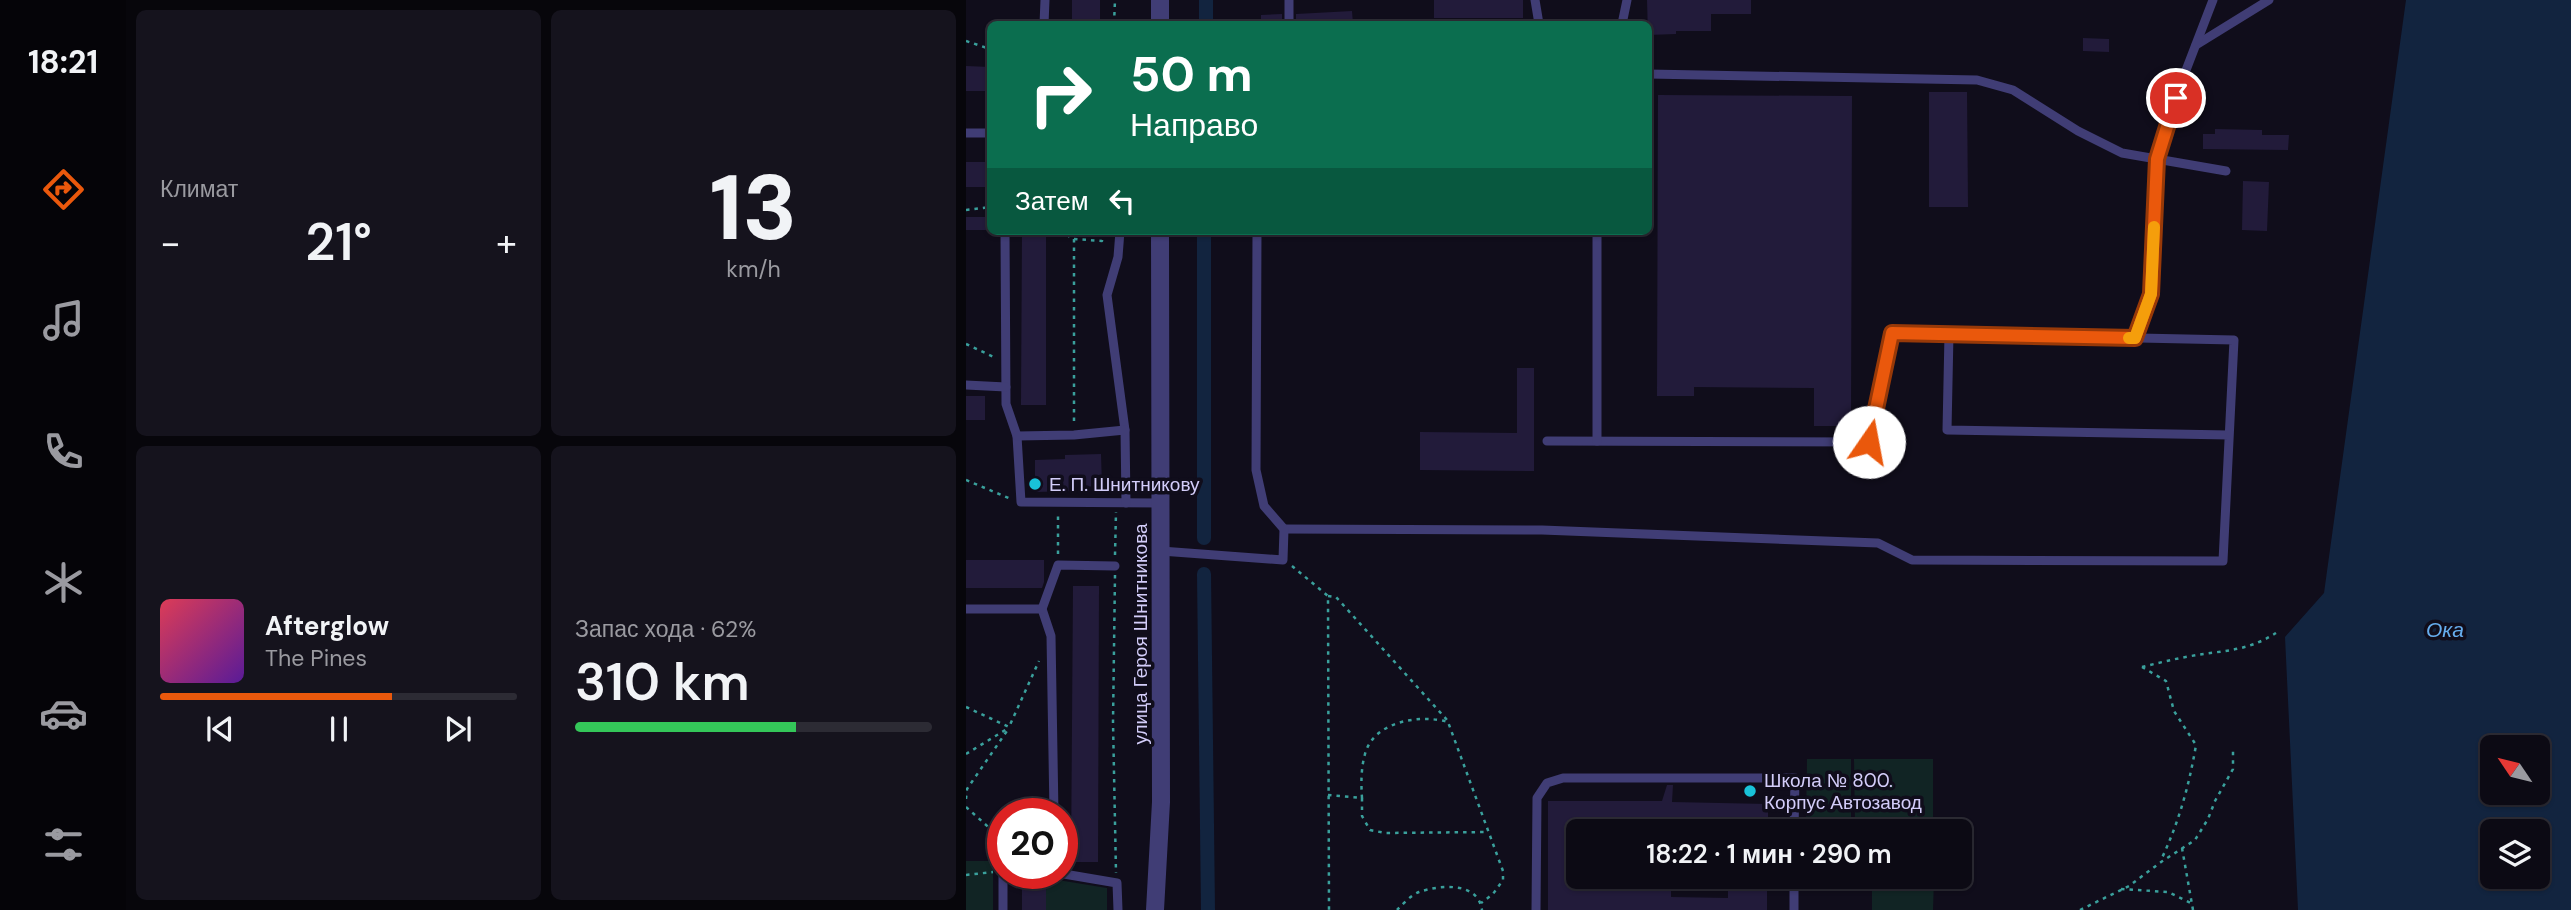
<!DOCTYPE html>
<html lang="ru">
<meta charset="utf-8">
<style>
body{margin:0;font-family:"DM Sans",sans-serif;background:#15131d;color:#f1f3f6;height:100vh;display:flex;flex-direction:column;font-size:26px;white-space:nowrap}
*{box-sizing:border-box;margin:0}
p{font-size:23px;color:#9a9aa0}
.icon{flex:none;width:38px;height:38px;fill:none;stroke:currentColor;stroke-width:2;stroke-linecap:round;stroke-linejoin:round}
.map{position:relative;flex:1;overflow:hidden}
.side{display:flex;flex-direction:column;gap:10px;padding:10px;background:#07060b;width:840px}
.side>*{flex:none}
.top-card{position:absolute;left:21px;top:21px;width:665px;height:214px;border-radius:10px;box-shadow:0 2px 5px #0004,0 0 0 2px #2c2b34;background:#0b6e4f;color:#fff;overflow:hidden}
.needle{width:46px;rotate:305deg}
.buttons{position:absolute;left:1514px;top:735px;display:grid;gap:14px}
.buttons a{display:grid;place-items:center;width:70px;height:70px;border-radius:10px;background:#0c0a14;box-shadow:0 2px 5px #0004,0 0 0 2px #2c2b34;font-size:35px}
.speed{position:absolute;left:21px;top:798px;display:flex;gap:14px;font-size:35px;font-weight:700;text-align:center}
.speed>*{display:grid;place-content:center;width:91px;height:91px;border-radius:50%;background:#0c0a14;box-shadow:0 2px 5px #0004,0 0 0 2px #2c2b34;line-height:1}
.speed .limit{border:10px solid #d22;background:#fff;color:#111}
.pin{position:absolute;display:grid;place-items:center;width:60px;height:60px;color:#fff;margin:-30px;border:4px solid #fff;border-radius:50%;box-shadow:0 2px 7px #0007}
.me{position:absolute;width:77px;margin:-38px;rotate:12deg;stroke-linejoin:round;filter:drop-shadow(0 0 5px #0008)}
.turn{display:flex;align-items:center;gap:24px;height:147px;padding:0 28px;font-size:32px}
.turn .icon{width:91px;height:91px;stroke-width:2.5}
.turn b{display:block;font-size:49px;line-height:60px}
.then{display:flex;align-items:center;height:66px;padding:0 28px;background:#0003;gap:14px;font-size:26px}
.big{font-size:52px;font-weight:600;line-height:1.1}
.side .card{flex:1;display:flex;flex-direction:column;justify-content:center;gap:10px;min-width:0;padding:0 24px;border-radius:10px;background:#15131d}
.side .dial{align-items:center;gap:0}
.dial b{font-size:91px;line-height:1}
.song{display:flex;align-items:center;gap:21px}
.cover{width:84px;height:84px;border-radius:10px;background:linear-gradient(135deg,hsl(350 70% 55%),hsl(270 70% 35%))}
.played{height:7px;border-radius:4px;background:linear-gradient(90deg,#ea580c 65%,#2c2b34 65%)}
.keys{display:flex;justify-content:space-around;direction:ltr}
.heat{display:flex;justify-content:space-between;align-items:center;font-size:38px;direction:ltr}
.charge{height:10px;border-radius:5px;background:linear-gradient(90deg,#34c759 62%,#2c2b34 0)}
.side .tiles{flex:1;display:grid;gap:10px;grid-template-columns:repeat(2,1fr)}
.trip{position:absolute;left:600px;top:819px;width:406px;height:70px;border-radius:10px;background:#0c0a14;box-shadow:0 2px 5px #0004,0 0 0 2px #2c2b34;font-weight:600;line-height:70px;text-align:center}
main{display:flex;flex:1;min-height:0}
.menu{display:flex;flex-direction:column;width:126px;justify-content:space-around;align-items:center;background:#050408;color:#9a9aa0}
.menu .icon{width:49px;height:49px}
.menu .active{color:#ea580c}
.menu b{font-size:32px;color:#f1f3f6}
.map>svg:first-child{display:block}
</style>
<main>
<nav class="menu">
<b>18:21</b>
<svg class="icon active" aria-label="directions" viewBox="0 0 24 24"><path d="M12 3l9 9-9 9-9-9zM9 14v-3h6M13 9l2 2-2 2"/></svg>
<svg class="icon" aria-label="music" viewBox="0 0 24 24"><path d="M9 18V5l10-2v13"/><circle cx="6" cy="18" r="3"/><circle cx="16" cy="16" r="3"/></svg>
<svg class="icon" aria-label="phone" viewBox="0 0 24 24"><path d="M5 4h4l2 5-3 2q2 4 5 5l2-3 5 2v4C11 20 4 13 5 4z"/></svg>
<svg class="icon" aria-label="climate" viewBox="0 0 24 24"><path d="M12 3v18M4 7l16 10M4 17L20 7"/></svg>
<svg class="icon" aria-label="car" viewBox="0 0 24 24"><path d="M5 17H2v-5l4-1 3-4h7l3 4 3 1v5h-3M9 17h6M6 11h13"/><circle cx="7" cy="17" r="2"/><circle cx="17" cy="17" r="2"/></svg>
<svg class="icon" aria-label="filters" viewBox="0 0 24 24"><path d="M4 7h16M4 17h16"/><circle cx="9" cy="7" r="2"/><circle cx="15" cy="17" r="2"/></svg>
</nav>
<section class="side">
<div class="tiles">
<div class="card"><p>Климат</p>
<div class="heat"><a>−</a><b class="big">21°</b><a>+</a></div>
</div>
<div class="card dial"><b>13</b><p>km/h</p></div>
<div class="card">
<div class="song"><i class="cover"></i><div><b>Afterglow</b><p>The Pines</p></div></div>
<div class="played"></div>
<div class="keys"><svg class="icon" aria-label="previous" viewBox="0 0 24 24"><path d="M18 5L8 12l10 7zM5 5v14"/></svg><svg class="icon" aria-label="pause" viewBox="0 0 24 24"><path d="M8 5v14M16 5v14"/></svg><svg class="icon" aria-label="next" viewBox="0 0 24 24"><path d="M6 5l10 7-10 7zM19 5v14"/></svg></div>
</div>
<div class="card"><p>Запас хода · 62%</p><b class="big">310 km</b><div class="charge"></div></div>
</div>
</section>
<div class="map">
<svg width="1605" height="910" viewBox="0 0 1605 910">
<rect width="100%" height="100%" fill="#100d1b"/>
<g fill="#112424">
<path d="M841,759H885V826H840Z"/>
<path d="M888,759H967V826H889Z"/>
<rect x="0" y="861" width="27" height="49"/>
<path d="M80,873H89L92,880L141,888V910H80Z"/>
<path d="M906,877L968,878L967,910H906Z"/>
</g>
<path fill="#12243f" fill-rule="evenodd" d="M1440,0H1605V910H1332L1319,637L1358,593ZM1526,747H1572V793H1526ZM1526,831H1572V877H1526Z"/>
<g fill="none" stroke-linecap="round" stroke-linejoin="round">
<g stroke="#12243f" stroke-width="14">
<path d="M240,20V0"/>
<path d="M238,538V231"/>
<path d="M238,574L242,910"/>
</g>
</g>
<g fill="#221b3a">
<rect x="106" y="0" width="28" height="24"/>
<rect x="468" y="0" width="89" height="18"/>
<path d="M681,0H785V14H745V31H710V34L682,35Z"/>
<path d="M386,11L387,24H330V14Z"/>
<path d="M316,14V24H295V15Z"/>
<path d="M1117,38L1143,39V52L1117,51Z"/>
<path d="M0,66L24,67V91H0Z"/>
<path d="M963,92H1001L1002,207H963Z"/>
<path d="M692,95L886,96L885,426H848V388L728,387V396H691Z"/>
<path d="M1249,129L1296,130V135H1323L1322,150L1237,149V134H1249Z"/>
<rect x="0" y="162" width="24" height="25"/>
<path d="M1277,181L1303,182L1301,231L1276,230Z"/>
<rect x="0" y="217" width="21" height="13"/>
<path d="M56,231H80V405H55Z"/>
<path d="M551,368H568V471L454,470V432L551,433Z"/>
<rect x="0" y="396" width="19" height="24"/>
<path d="M135,454L136,486L110,487V491L69,492V460L99,459V455Z"/>
<path d="M0,560H78V582L76,588H0Z"/>
<path d="M107,586H133L132,862H105Z"/>
<path d="M701,785H707L706,802L802,804V831H612V877H705V897L762,898V877H801V910H582V801H696Z"/>
<rect x="56" y="873" width="24" height="37"/>
</g>
<g fill="none" stroke-linecap="round" stroke-linejoin="round">
<g stroke="#3aa09c" stroke-width="2.5" stroke-dasharray="3.5 5" stroke-linecap="butt">
<path d="M148,24L149,0"/>
<path d="M0,41L24,49"/>
<path d="M0,210L24,207"/>
<path d="M93,231L108,239L136,241V231"/>
<path d="M108,239V425"/>
<path d="M0,344L30,358"/>
<path d="M0,480L45,499"/>
<path d="M92,554V512"/>
<path d="M149,555L150,512"/>
<path d="M326,566L362,596L363,910"/>
<path d="M149,575L147,722L150,873"/>
<path d="M362,596L370,597L482,721"/>
<path d="M1176,667L1200,681L1208,711L1230,745C1223,786 1213,822 1195,860"/>
<path d="M1176,667C1192,663 1208,659 1225,656C1258,650 1280,652 1310,633"/>
<path d="M0,707L43,727L73,661"/>
<path d="M0,754L41,729"/>
<path d="M362,795L396,798C395,783 395,768 399,754C408,721 454,714 482,722L537,871V880L527,894L515,903"/>
<path d="M396,798V816L404,830L419,833L522,832"/>
<path d="M0,799L1,789L43,728"/>
<path d="M0,807L29,833"/>
<path d="M1216,848L1227,910"/>
<path d="M0,875L27,872"/>
<path d="M1155,889L1202,892L1227,904"/>
<path d="M431,910C437,904 445,895 453,892C473,885 512,881 516,910"/>
<path d="M1114,910L1163,886L1195,862L1229,840L1242,819L1249,801L1267,769V751"/>
</g>
<g stroke="#403d75" stroke-width="9">
<path d="M569,0L573,24"/>
<path d="M78,24L79,0"/>
<path d="M323,24V0"/>
<path d="M656,24L661,0"/>
<path d="M1230,45L1303,0"/>
<path d="M682,74L1011,80L1047,90L1112,131L1156,153L1260,171"/>
<path d="M0,133H24"/>
<path d="M39,231L40,404L51,436L55,502L194,503"/>
<path d="M154,231L152,257L141,295L159,430"/>
<path d="M1169,338L1185,294L1191,159L1217,78L1247,0"/>
<path d="M0,385L40,387"/>
<path d="M51,436L108,435L159,430L160,503"/>
<path d="M581,441L903,442L926,333L983,334"/>
<path d="M631,441V231"/>
<path d="M318,529L576,530L912,543L946,560L1257,561L1268,340L983,334L981,430L1263,435"/>
<path d="M195,551L317,560L318,529L298,506L290,470L291,231"/>
<path d="M0,609H76L85,636L88,814"/>
<path d="M76,609L92,565L149,566"/>
<path d="M37,839V847"/>
<path d="M96,868L98,874L151,883L152,910"/>
<path d="M37,873V910"/>
<path d="M570,910L571,798L581,783L597,778H829L828,831"/>
<path d="M828,910V877"/>
</g>
<g stroke="#403d75" stroke-width="18">
<path d="M194,0V24"/>
<path d="M189,910L195,802L194,231"/>
</g>
</g>
<g fill="none" stroke-linecap="round" stroke-linejoin="round">
<g stroke="#983908" stroke-width="18">
<path id="route" d="M903,442L926,333L1169,338L1185,294L1191,159L1210,98"/>
</g>
<use href="#route" stroke="#ea580c" stroke-width="12"/>
<path stroke="#f59e0b" stroke-width="12" d="M1163,338H1169L1185,294L1188,227"/>
</g>
<g fill="#19c2d9" stroke="#100d1b" stroke-width="2.5">
<circle cx="69" cy="484" r="7"/>
<circle cx="784" cy="791" r="7"/>
</g>
<g text-anchor="middle" dominant-baseline="central" stroke-width="7" stroke-linejoin="round" paint-order="stroke">
<g font-size="19" fill="#d3cdf9" stroke="#100d1b" text-anchor="start">
<text x="83" y="484">Е. П. Шнитникову</text>
<text x="798" y="780">Школа № 800.<tspan x="798" dy="22">Корпус Автозавод</tspan></text>
</g>
<g font-size="19" fill="#d3cdf9" stroke="#100d1b">
<text transform="translate(174 634) rotate(-90)">улица Героя Шнитникова</text>
</g>
<g font-size="21" font-style="italic" fill="#66adee" stroke="#100d1b">
<text x="1479" y="630">Ока</text>
</g>
</g>
</svg>
<div class="buttons">
<a><svg class="needle" viewBox="-14 -14 28 28"><path d="M0-13l5 13h-10z" fill="#e53935"/><path d="M0 13l5-13h-10z" fill="#9a9aa0"/></svg></a>
<a><svg class="icon" aria-label="layers" viewBox="0 0 24 24"><path d="M12 4l9 5-9 5-9-5zM3 14l9 5 9-5"/></svg></a>
</div>
<div class="speed"><div class="limit">20</div></div>
<div class="pin" style="left:1210px;top:98px;background:#d93025"><svg class="icon" aria-label="arrive" viewBox="0 0 24 24"><path d="M6 21V4h12l-3 4 3 4H6"/></svg></div>
<svg class="me" style="left:903px;top:442px" viewBox="-20 -20 40 40"><circle r="19" fill="#fff"/><path d="M0-13L10 11 0 6-10 11z" fill="#ea580c"/></svg>
<div class="trip">18:22 · 1 мин · 290 m</div>
<div class="top-card">
<div class="turn"><svg class="icon" aria-label="right" viewBox="0 0 24 24"><path d="M7 20v-9h11M14 6l5 5-5 5"/></svg><div><b>50 m</b>Направо</div></div>
<div class="then">Затем<svg class="icon" aria-label="left" viewBox="0 0 24 24"><path d="M17 20v-9H6M10 6l-5 5 5 5"/></svg></div>
</div>
</div>
</main>
